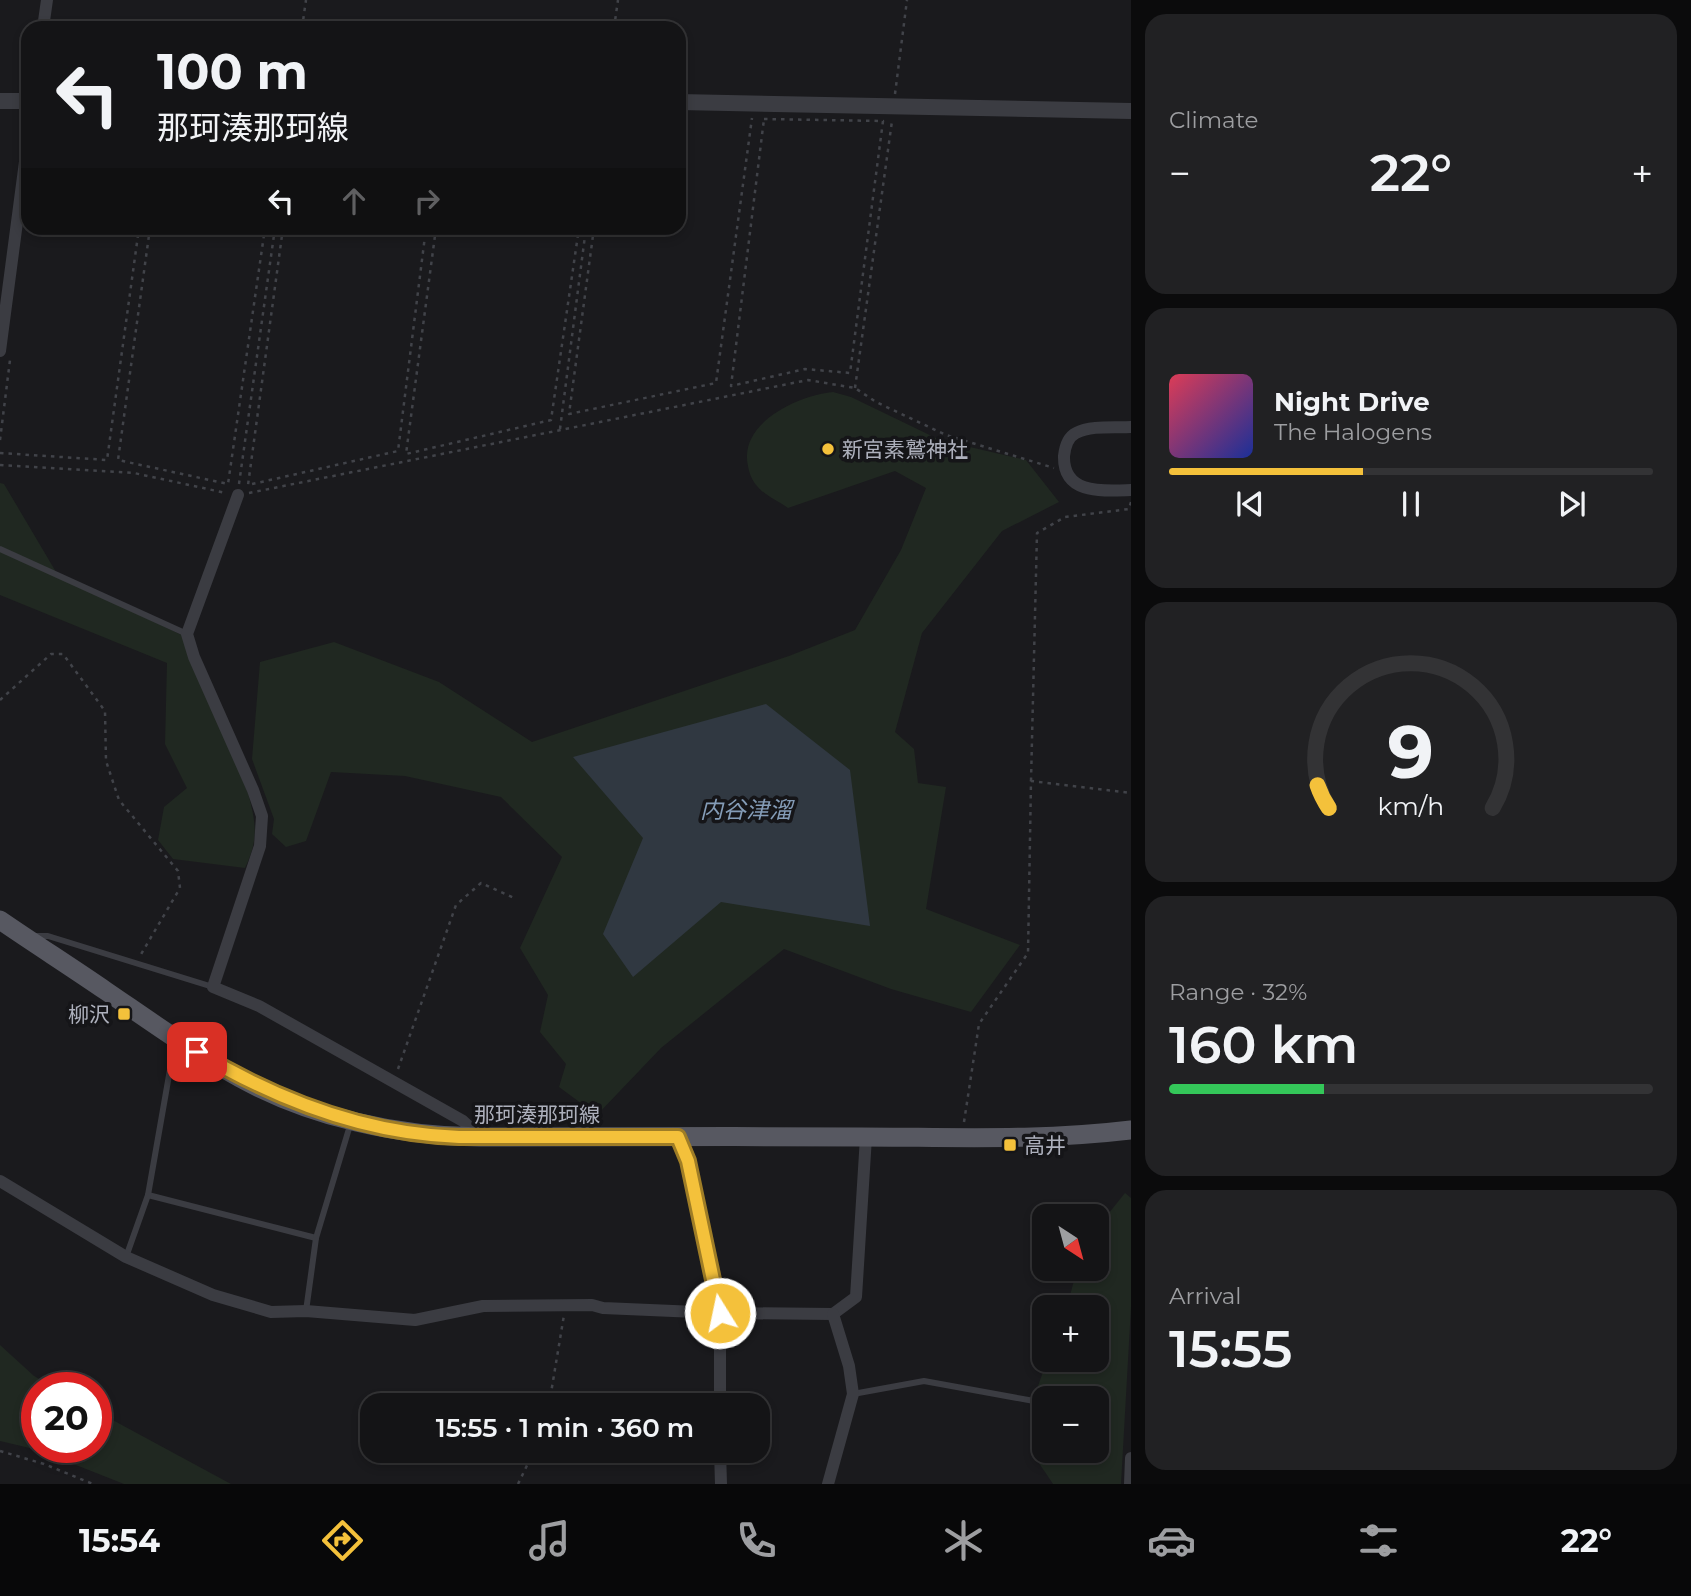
<!DOCTYPE html>
<meta charset="utf-8">
<style>
body{margin:0;font-family:Montserrat,"Noto Sans JP",sans-serif;background:#212123;color:#f1f3f6;height:100vh;display:flex;flex-direction:column;font-size:26px;white-space:nowrap}
*{box-sizing:border-box;margin:0}
p{font-size:23px;color:#9d9ea1}
.icon{flex:none;width:38px;height:38px;fill:none;stroke:currentColor;stroke-width:2;stroke-linecap:round;stroke-linejoin:round}
.map{position:relative;flex:1;overflow:hidden}
.side{display:flex;flex-direction:column;gap:14px;padding:14px;background:#0b0b0c;width:560px}
.side>*{flex:none}
.banner{position:absolute;left:21px;top:21px;width:665px;height:214px;border-radius:21px;box-shadow:0 4px 10px #0003,0 0 0 2px #333335;background:#141416;color:#f1f3f6;overflow:hidden}
.needle{width:46px;rotate:144deg}
.fabs{position:absolute;left:1032px;top:1204px;display:grid;gap:14px}
.fabs a{display:grid;place-items:center;width:77px;height:77px;border-radius:14px;background:#141416;box-shadow:0 4px 10px #0003,0 0 0 2px #333335;font-size:35px}
.speed{position:absolute;left:21px;top:1372px;display:flex;gap:14px;font-size:35px;font-weight:700;text-align:center}
.speed>*{display:grid;place-content:center;width:91px;height:91px;border-radius:50%;background:#141416;box-shadow:0 4px 10px #0003,0 0 0 2px #333335;line-height:1}
.speed .limit{border:10px solid #d22;background:#fff;color:#111}
.pin{position:absolute;display:grid;place-items:center;width:60px;height:60px;color:#fff;margin:-30px;border-radius:14px;box-shadow:0 4px 10px #0006}
.me{position:absolute;width:77px;margin:-38px;rotate:350deg;stroke-linejoin:round;filter:drop-shadow(0 0 5px #0008)}
.turn{display:flex;align-items:center;gap:24px;height:147px;padding:0 21px;font-size:32px}
.turn .icon{width:91px;height:91px;stroke-width:2.5}
.turn b{display:block;font-size:49px;line-height:60px}
.lanes{display:flex;align-items:center;height:66px;padding:0 21px;background:#0003;justify-content:center;gap:35px;direction:ltr}
.lanes .off{opacity:.35}
.big{font-size:52px;font-weight:600;line-height:1.1}
.side .tile{flex:1;display:flex;flex-direction:column;justify-content:center;gap:10px;min-width:0;padding:0 24px;border-radius:21px;background:#212123}
.side .dial{align-items:center;gap:0}
.dial svg{height:182px;overflow:visible;fill:none;stroke:#333335;stroke-width:7;stroke-linecap:round;text-anchor:middle}
.dial text{fill:#f1f3f6;stroke:none}
.song{display:flex;align-items:center;gap:21px}
.cover{width:84px;height:84px;border-radius:10px;background:linear-gradient(135deg,hsl(350 70% 55%),hsl(230 70% 35%))}
.played{height:7px;border-radius:4px;background:linear-gradient(90deg,#f4c13b 40%,#333335 40%)}
.keys{display:flex;justify-content:space-around;direction:ltr}
.heat{display:flex;justify-content:space-between;align-items:center;font-size:38px;direction:ltr}
.charge{height:10px;border-radius:5px;background:linear-gradient(90deg,#34c759 32%,#333335 0)}
.trip{position:absolute;left:360px;top:1393px;width:410px;height:70px;border-radius:21px;background:#141416;box-shadow:0 4px 10px #0003,0 0 0 2px #333335;font-weight:600;line-height:70px;text-align:center}
.dock{display:flex;height:112px;justify-content:space-around;align-items:center;background:#080809;color:#9d9ea1}
.dock .icon{width:49px;height:49px}
.dock .current{color:#f4c13b}
.dock b{font-size:32px;color:#f1f3f6}
main{display:flex;flex:1;min-height:0}
.map>svg:first-child{display:block}
</style>
<main>
<div class="map">
<svg width="1131" height="1484" viewBox="0 0 1131 1484">
<rect width="100%" height="100%" fill="#1a1a1d"/>
<g fill="#202821" fill-rule="evenodd">
<path d="M833,392L851,397L940,440L1026,460L1059,502L1002,531L922,633L895,732L914,749L918,783L946,787L926,909L1020,945L971,1012L891,989L784,949L661,1048L597,1115L559,1087L566,1064L540,1032L548,995L520,948L562,857L501,797L405,776L331,772L306,841L286,847L272,834L274,819L252,759L260,662L334,642L439,682L532,742L789,656L855,630L901,550L926,488L895,471L788,508C778,501 764,495 757,486C752,481 749,472 748,466C738,423 799,395 833,392Z"/>
<path d="M0,483L4,484L59,577L184,636L248,793C256,823 259,839 245,868L173,859L158,840L164,807L187,788L165,744L167,663L0,595Z"/>
<path d="M1125,1193L1131,1198V1307L1121,1484H1053C1047,1474 1037,1462 1033,1451C1025,1420 1036,1388 1048,1360H1097V1307H1067L1077,1269H1097V1228ZM1045,1398H1097V1451H1045Z"/>
<path d="M0,1345L34,1376L55,1388H37V1447H96V1411L231,1484H124L38,1450L0,1441Z"/>
</g>
<path fill="#303841" d="M766,704L850,770L870,926L721,902L633,977L603,934L643,838L573,757Z"/>
<g fill="none" stroke-linecap="round" stroke-linejoin="round">
<g stroke="#414349" stroke-width="2.5" stroke-dasharray="3.5 5" stroke-linecap="butt">
<path d="M302,28L306,0"/>
<path d="M614,28L618,0"/>
<path d="M895,94L907,0"/>
<path d="M764,119L883,121L850,373L805,369L731,386Z"/>
<path d="M150,228L118,460L228,484L265,228"/>
<path d="M283,228L248,485L398,451L426,228"/>
<path d="M436,228L406,454L551,420L579,228"/>
<path d="M594,228L569,414L716,383L752,118"/>
<path d="M855,388L892,121"/>
<path d="M560,429L586,228"/>
<path d="M0,440L10,360"/>
<path d="M0,453L107,460L139,228"/>
<path d="M0,465L134,473L226,493"/>
<path d="M239,484L275,228"/>
<path d="M249,493L808,380L855,388L876,402L946,435L1054,468"/>
<path d="M0,700L51,654H63L105,711L106,761L119,800L178,871L180,888L140,956"/>
<path d="M1031,781L1037,533L1065,517L1129,509L1131,502"/>
<path d="M398,1069L456,905L481,883L514,898"/>
<path d="M964,1122L979,1024L1028,953L1031,781L1131,793"/>
<path d="M549,1405L564,1315"/>
<path d="M0,1451L44,1464L93,1484"/>
<path d="M518,1484L534,1451"/>
</g>
<g stroke="#3b3c42" stroke-width="6">
<path d="M0,549L187,634"/>
<path d="M34,936H48L213,987"/>
<path d="M680,1142C701,1195 710,1256 720,1313"/>
<path d="M148,1195L316,1238"/>
<path d="M126,1257L148,1195L175,1041"/>
<path d="M306,1311L316,1238L351,1122"/>
<path d="M853,1394L924,1381L1034,1401"/>
</g>
<g stroke="#3b3c42" stroke-width="12">
<path d="M43,28L47,0"/>
<path d="M0,351L28,139"/>
<path d="M1131,427C1115,428 1091,425 1076,433C1068,437 1065,447 1064,456C1063,495 1103,491 1131,490"/>
<path d="M238,495L187,634L194,657L253,790L262,816L260,846L213,987L259,1006L463,1121L480,1137"/>
<path d="M0,1181L126,1257L213,1295L271,1312L306,1311L415,1320L483,1306L592,1305L603,1308L720,1313L833,1314L856,1297L866,1137"/>
<path d="M720,1313V1405"/>
<path d="M720,1451L721,1484"/>
<path d="M828,1484L853,1394L849,1366L833,1314"/>
<path d="M1130,1484L1131,1458"/>
</g>
<g stroke="#3b3c42" stroke-width="16">
<path d="M0,101H28"/>
<path d="M679,102L1131,111"/>
</g>
<path stroke="#575861" stroke-width="19" d="M0,920C35,944 71,967 106,991C150,1021 193,1052 240,1078C313,1118 398,1136 480,1137C607,1137 734,1136 861,1137C952,1137 1041,1141 1131,1130"/>
</g>
<g fill="none" stroke-linecap="round" stroke-linejoin="round">
<g stroke="#9f7d26" stroke-width="18">
<path id="route" d="M197,1052C277,1100 365,1134 459,1137H678L688,1161L720,1313"/>
</g>
<use href="#route" stroke="#f4c13b" stroke-width="12"/>
</g>
<g fill="#f4c13b" stroke="#151518" stroke-width="2.5">
<circle cx="828" cy="449" r="7"/>
<rect x="117" y="1007" width="14" height="14" rx="3.5"/>
<rect x="1003" y="1138" width="14" height="14" rx="3.5"/>
</g>
<g text-anchor="middle" dominant-baseline="central" stroke-width="7" stroke-linejoin="round" paint-order="stroke">
<g font-size="21" fill="#adb0bc" stroke="#151518" text-anchor="start">
<text x="842" y="449">新宮素鷲神社</text>
<text x="110" y="1014" text-anchor="end">柳沢</text>
<text x="1024" y="1145">高井</text>
</g>
<g font-size="21" fill="#adb0bc" stroke="#151518">
<text x="537" y="1114">那珂湊那珂線</text>
</g>
<g font-size="23" font-style="italic" fill="#849cb7" stroke="#151518">
<text x="746" y="810">内谷津溜</text>
</g>
</g>
</svg>
<div class="fabs">
<a><svg class="needle" viewBox="-14 -14 28 28"><path d="M0-13l5 13h-10z" fill="#e53935"/><path d="M0 13l5-13h-10z" fill="#9d9ea1"/></svg></a>
<a>+</a>
<a>−</a>
</div>
<div class="speed"><div class="limit">20</div></div>
<div class="pin" style="left:197px;top:1052px;background:#d93025"><svg class="icon" aria-label="arrive" viewBox="0 0 24 24"><path d="M6 21V4h12l-3 4 3 4H6"/></svg></div>
<svg class="me" style="left:720px;top:1313px" viewBox="-20 -20 40 40"><circle r="17" fill="#f4c13b" stroke="#fff" stroke-width="3"/><path d="M0-11L8 9 0 5-8 9z" fill="#fff"/></svg>
<div class="trip">15:55 · 1 min · 360 m</div>
<div class="banner">
<div class="turn"><svg class="icon" aria-label="left" viewBox="0 0 24 24"><path d="M17 20v-9H6M10 6l-5 5 5 5"/></svg><div><b>100 m</b>那珂湊那珂線</div></div>
<div class="lanes"><svg class="icon" aria-label="left" viewBox="0 0 24 24"><path d="M17 20v-9H6M10 6l-5 5 5 5"/></svg><svg class="icon off" aria-label="ahead" viewBox="0 0 24 24"><path d="M12 20V5M6 11l6-6 6 6"/></svg><svg class="icon off" aria-label="right" viewBox="0 0 24 24"><path d="M7 20v-9h11M14 6l5 5-5 5"/></svg></div>
</div>
</div>
<section class="side">
<div class="tile"><p>Climate</p>
<div class="heat"><a>−</a><b class="big">22°</b><a>+</a></div>
</div>
<div class="tile">
<div class="song"><i class="cover"></i><div><b>Night Drive</b><p>The Halogens</p></div></div>
<div class="played"></div>
<div class="keys"><svg class="icon" aria-label="previous" viewBox="0 0 24 24"><path d="M18 5L8 12l10 7zM5 5v14"/></svg><svg class="icon" aria-label="pause" viewBox="0 0 24 24"><path d="M8 5v14M16 5v14"/></svg><svg class="icon" aria-label="next" viewBox="0 0 24 24"><path d="M6 5l10 7-10 7zM19 5v14"/></svg></div>
</div>
<div class="tile dial"><svg viewBox="0 0 100 80">
<path d="M14 69A42 42 0 1 1 86 69"/>
<path d="M14 69A42 42 0 0 1 9 59" stroke="#f4c13b"/>
<text x="50" y="56" font-size="32" font-weight="700">9</text>
<text x="50" y="72" font-size="11">km/h</text>
</svg></div>
<div class="tile"><p>Range · 32%</p><b class="big">160 km</b><div class="charge"></div></div>
<div class="tile"><p>Arrival</p><b class="big">15:55</b></div>
</section>
</main>
<nav class="dock">
<b>15:54</b>
<svg class="icon current" aria-label="directions" viewBox="0 0 24 24"><path d="M12 3l9 9-9 9-9-9zM9 14v-3h6M13 9l2 2-2 2"/></svg>
<svg class="icon" aria-label="music" viewBox="0 0 24 24"><path d="M9 18V5l10-2v13"/><circle cx="6" cy="18" r="3"/><circle cx="16" cy="16" r="3"/></svg>
<svg class="icon" aria-label="phone" viewBox="0 0 24 24"><path d="M5 4h4l2 5-3 2q2 4 5 5l2-3 5 2v4C11 20 4 13 5 4z"/></svg>
<svg class="icon" aria-label="climate" viewBox="0 0 24 24"><path d="M12 3v18M4 7l16 10M4 17L20 7"/></svg>
<svg class="icon" aria-label="car" viewBox="0 0 24 24"><path d="M5 17H2v-5l4-1 3-4h7l3 4 3 1v5h-3M9 17h6M6 11h13"/><circle cx="7" cy="17" r="2"/><circle cx="17" cy="17" r="2"/></svg>
<svg class="icon" aria-label="filters" viewBox="0 0 24 24"><path d="M4 7h16M4 17h16"/><circle cx="9" cy="7" r="2"/><circle cx="15" cy="17" r="2"/></svg>
<b>22°</b>
</nav>
